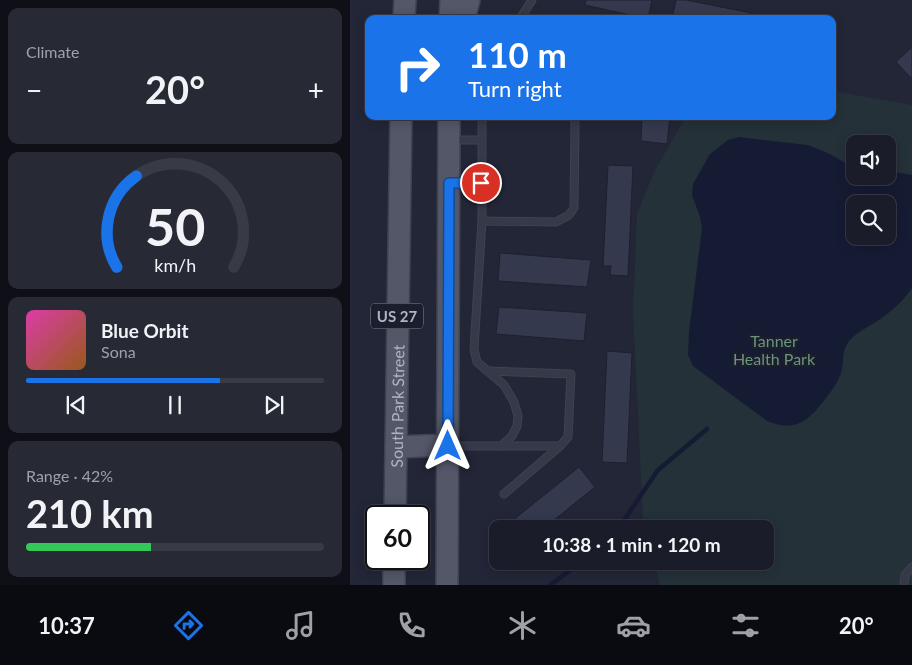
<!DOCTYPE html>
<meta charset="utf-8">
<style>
body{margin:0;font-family:Lato,sans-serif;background:#272935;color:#f1f3f6;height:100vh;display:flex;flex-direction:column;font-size:19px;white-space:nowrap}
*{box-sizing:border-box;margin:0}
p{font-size:16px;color:#9fa1a8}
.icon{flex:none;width:28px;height:28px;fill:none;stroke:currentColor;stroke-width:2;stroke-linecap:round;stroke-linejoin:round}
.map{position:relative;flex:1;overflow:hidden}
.panel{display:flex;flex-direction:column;gap:8px;padding:8px;background:#0e0f17;width:350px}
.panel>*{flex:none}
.banner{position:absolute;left:15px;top:15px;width:471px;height:105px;border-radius:10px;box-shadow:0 2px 12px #0003,0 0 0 1px #383a46;background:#1a73e8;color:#fff;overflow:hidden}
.tools{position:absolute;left:496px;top:135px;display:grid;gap:10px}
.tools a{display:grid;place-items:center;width:50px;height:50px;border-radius:10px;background:#1a1c29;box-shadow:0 2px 12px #0003,0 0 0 1px #383a46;font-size:25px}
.speed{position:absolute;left:15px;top:505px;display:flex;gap:10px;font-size:25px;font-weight:700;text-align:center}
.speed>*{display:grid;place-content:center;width:65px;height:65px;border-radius:50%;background:#1a1c29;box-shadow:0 2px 12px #0003,0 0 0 1px #383a46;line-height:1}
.speed .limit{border:2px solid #111;border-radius:8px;background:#fff;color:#111}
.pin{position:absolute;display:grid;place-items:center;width:42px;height:42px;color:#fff;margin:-21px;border:2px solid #fff;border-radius:50%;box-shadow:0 1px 5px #0007}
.me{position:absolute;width:55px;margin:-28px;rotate:0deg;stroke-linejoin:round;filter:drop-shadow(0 0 4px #0008)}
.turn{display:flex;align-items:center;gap:18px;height:105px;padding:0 20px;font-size:22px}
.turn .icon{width:65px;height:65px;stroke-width:2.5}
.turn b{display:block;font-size:35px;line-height:42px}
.big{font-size:38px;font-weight:700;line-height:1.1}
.panel .card{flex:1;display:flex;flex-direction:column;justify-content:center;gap:8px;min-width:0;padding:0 18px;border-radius:10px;background:#272935}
.panel .dial{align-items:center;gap:0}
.dial svg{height:130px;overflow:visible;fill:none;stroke:#383a46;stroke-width:7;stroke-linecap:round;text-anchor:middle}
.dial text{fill:#f1f3f6;stroke:none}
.song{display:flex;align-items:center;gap:15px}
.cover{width:60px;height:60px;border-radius:8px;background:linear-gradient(135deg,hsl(320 70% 55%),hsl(30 70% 35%))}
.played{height:5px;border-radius:2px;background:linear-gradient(90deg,#1a73e8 65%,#383a46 65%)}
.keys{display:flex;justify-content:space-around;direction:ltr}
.heat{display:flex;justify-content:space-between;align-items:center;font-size:28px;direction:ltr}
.charge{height:8px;border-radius:4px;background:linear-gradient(90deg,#34c759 42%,#383a46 0)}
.trip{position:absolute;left:139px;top:520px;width:285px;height:50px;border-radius:10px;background:#1a1c29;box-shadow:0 2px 12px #0003,0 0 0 1px #383a46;font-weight:700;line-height:50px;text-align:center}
.menu{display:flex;height:80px;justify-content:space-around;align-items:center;background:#0a0b10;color:#9fa1a8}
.menu .icon{width:35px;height:35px}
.menu .current{color:#1a73e8}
.menu b{font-size:22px;color:#f1f3f6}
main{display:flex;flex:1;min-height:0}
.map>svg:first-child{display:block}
</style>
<main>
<section class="panel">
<div class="card"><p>Climate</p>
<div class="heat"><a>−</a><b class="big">20°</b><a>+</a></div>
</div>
<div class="card dial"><svg viewBox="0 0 100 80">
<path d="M14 69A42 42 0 1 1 86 69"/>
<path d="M14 69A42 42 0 0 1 26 13" stroke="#1a73e8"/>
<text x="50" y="56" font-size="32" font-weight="700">50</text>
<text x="50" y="72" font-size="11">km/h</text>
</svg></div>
<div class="card">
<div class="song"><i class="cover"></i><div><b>Blue Orbit</b><p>Sona</p></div></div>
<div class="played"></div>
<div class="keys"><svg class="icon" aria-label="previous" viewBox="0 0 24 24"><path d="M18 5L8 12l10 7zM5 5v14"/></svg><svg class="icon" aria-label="pause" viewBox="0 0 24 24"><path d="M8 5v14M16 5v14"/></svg><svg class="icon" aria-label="next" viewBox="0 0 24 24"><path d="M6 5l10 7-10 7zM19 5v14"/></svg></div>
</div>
<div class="card"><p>Range · 42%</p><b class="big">210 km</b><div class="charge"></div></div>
</section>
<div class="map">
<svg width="562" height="585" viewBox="0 0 562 585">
<rect width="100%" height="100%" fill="#222637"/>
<path fill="#243138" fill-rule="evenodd" d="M483,91L562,105V585H310L304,561H415V529H295L293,519L283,311L287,214L304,172L336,116H482ZM505,144H538V176H505ZM505,204H538V236H505Z"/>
<path fill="#161b34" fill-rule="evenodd" d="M389,137L458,145L480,154L505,169V176H538V173L544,172L562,175V288C553,301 542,311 529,320C520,326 507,332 500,340C490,353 495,360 491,373C487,384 480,393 473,402C456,423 444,432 417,421L343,366L338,355L339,332L352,228L350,217L342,195L343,184L360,154L378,140ZM505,204H538V236H505Z"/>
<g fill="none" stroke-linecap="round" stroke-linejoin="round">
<g stroke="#161b34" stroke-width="4.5">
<path d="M268,529L308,470L357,429"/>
<path d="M200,585L233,561"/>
</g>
</g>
<g fill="#34394e" stroke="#1d202e">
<path d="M236,0H302L298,19L235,5Z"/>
<path d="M326,0H336L401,13V19H322Z"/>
<path d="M562,47V79L546,62Z"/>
<path d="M292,116H320L317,144L291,141Z"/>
<path d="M258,165L283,166L278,276L260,275L261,266H253Z"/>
<path d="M150,253L241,260L237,287L148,281Z"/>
<path d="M149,307L237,313L234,341L146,334Z"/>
<path d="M257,351L282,353L277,463L252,462Z"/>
<path d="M229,467L245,487L193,529H152Z"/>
</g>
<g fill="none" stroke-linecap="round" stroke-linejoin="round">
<g stroke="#3f4251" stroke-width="9">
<g id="lane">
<path d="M170,19L182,0"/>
<path d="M132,116V221L124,349L127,362L154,385L164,402L168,416L167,426L162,436L151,446"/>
<path d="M102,140H131"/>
<path d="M102,183H131"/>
<path d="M132,221L206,222L219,215L224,208L225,124L224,116"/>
<path d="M101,446H210L218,437L221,374L138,371"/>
<path d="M154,494L210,446"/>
<path d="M554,585L555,575L562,567"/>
</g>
</g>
<g stroke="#3f4251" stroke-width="24">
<g id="primary">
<path d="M54,19L55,0"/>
<path d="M100,19L101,0"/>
<path d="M114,19L119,0"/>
<path d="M46,447L98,445"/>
<path id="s1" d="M45,516L51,116"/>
<path d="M44,585V559"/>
<path d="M97,585L99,116"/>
</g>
</g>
<use href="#lane" stroke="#353948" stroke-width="7"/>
<use href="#primary" stroke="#535768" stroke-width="21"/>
</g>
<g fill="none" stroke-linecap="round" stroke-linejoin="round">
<g stroke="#114b97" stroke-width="12">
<path id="route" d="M98,446L99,183H131"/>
</g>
<use href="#route" stroke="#1a73e8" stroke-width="9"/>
</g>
<g text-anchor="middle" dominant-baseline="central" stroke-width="5" stroke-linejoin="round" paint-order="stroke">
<rect fill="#1b1e2c" stroke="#838696" stroke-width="1" x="21" y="303.5" width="52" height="25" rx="4"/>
<g font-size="15" font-weight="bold" fill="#b0b3c4">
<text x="47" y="316">US 27</text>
</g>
<g font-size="16" fill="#69947d" stroke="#1b1e2c">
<text x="424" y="340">Tanner<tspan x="424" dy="18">Health Park</tspan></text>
</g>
<g font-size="16" fill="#b0b3c4" stroke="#1b1e2c">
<text stroke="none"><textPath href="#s1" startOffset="110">South Park Street</textPath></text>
</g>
</g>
</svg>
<div class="tools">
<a><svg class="icon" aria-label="sound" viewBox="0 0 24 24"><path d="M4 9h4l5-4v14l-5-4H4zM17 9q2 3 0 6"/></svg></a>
<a><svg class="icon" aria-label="search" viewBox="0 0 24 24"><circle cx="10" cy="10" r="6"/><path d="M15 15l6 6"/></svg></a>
</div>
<div class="speed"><div class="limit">60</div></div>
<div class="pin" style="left:131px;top:183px;background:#d93025"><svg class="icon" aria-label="arrive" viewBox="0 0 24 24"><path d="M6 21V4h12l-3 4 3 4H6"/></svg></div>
<svg class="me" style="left:98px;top:446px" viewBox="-20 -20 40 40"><path d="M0-17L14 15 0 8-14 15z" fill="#1a73e8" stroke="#fff" stroke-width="4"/></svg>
<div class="trip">10:38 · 1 min · 120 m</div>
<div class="banner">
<div class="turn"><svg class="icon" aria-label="right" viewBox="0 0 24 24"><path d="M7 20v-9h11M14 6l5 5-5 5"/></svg><div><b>110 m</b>Turn right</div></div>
</div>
</div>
</main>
<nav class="menu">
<b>10:37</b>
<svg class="icon current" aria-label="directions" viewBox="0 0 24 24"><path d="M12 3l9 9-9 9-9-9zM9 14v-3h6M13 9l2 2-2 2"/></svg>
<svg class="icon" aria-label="music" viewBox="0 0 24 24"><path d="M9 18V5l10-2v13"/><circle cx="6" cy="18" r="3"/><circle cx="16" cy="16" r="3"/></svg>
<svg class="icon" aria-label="phone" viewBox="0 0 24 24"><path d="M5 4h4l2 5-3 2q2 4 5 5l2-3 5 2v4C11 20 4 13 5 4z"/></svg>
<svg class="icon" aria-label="climate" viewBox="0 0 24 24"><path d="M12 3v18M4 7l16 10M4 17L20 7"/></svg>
<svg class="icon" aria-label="car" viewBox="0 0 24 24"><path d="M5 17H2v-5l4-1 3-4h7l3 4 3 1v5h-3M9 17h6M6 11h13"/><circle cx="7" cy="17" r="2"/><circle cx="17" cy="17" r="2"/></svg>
<svg class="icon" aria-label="filters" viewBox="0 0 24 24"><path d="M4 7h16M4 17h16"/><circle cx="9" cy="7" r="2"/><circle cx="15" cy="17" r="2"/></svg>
<b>20°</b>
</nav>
